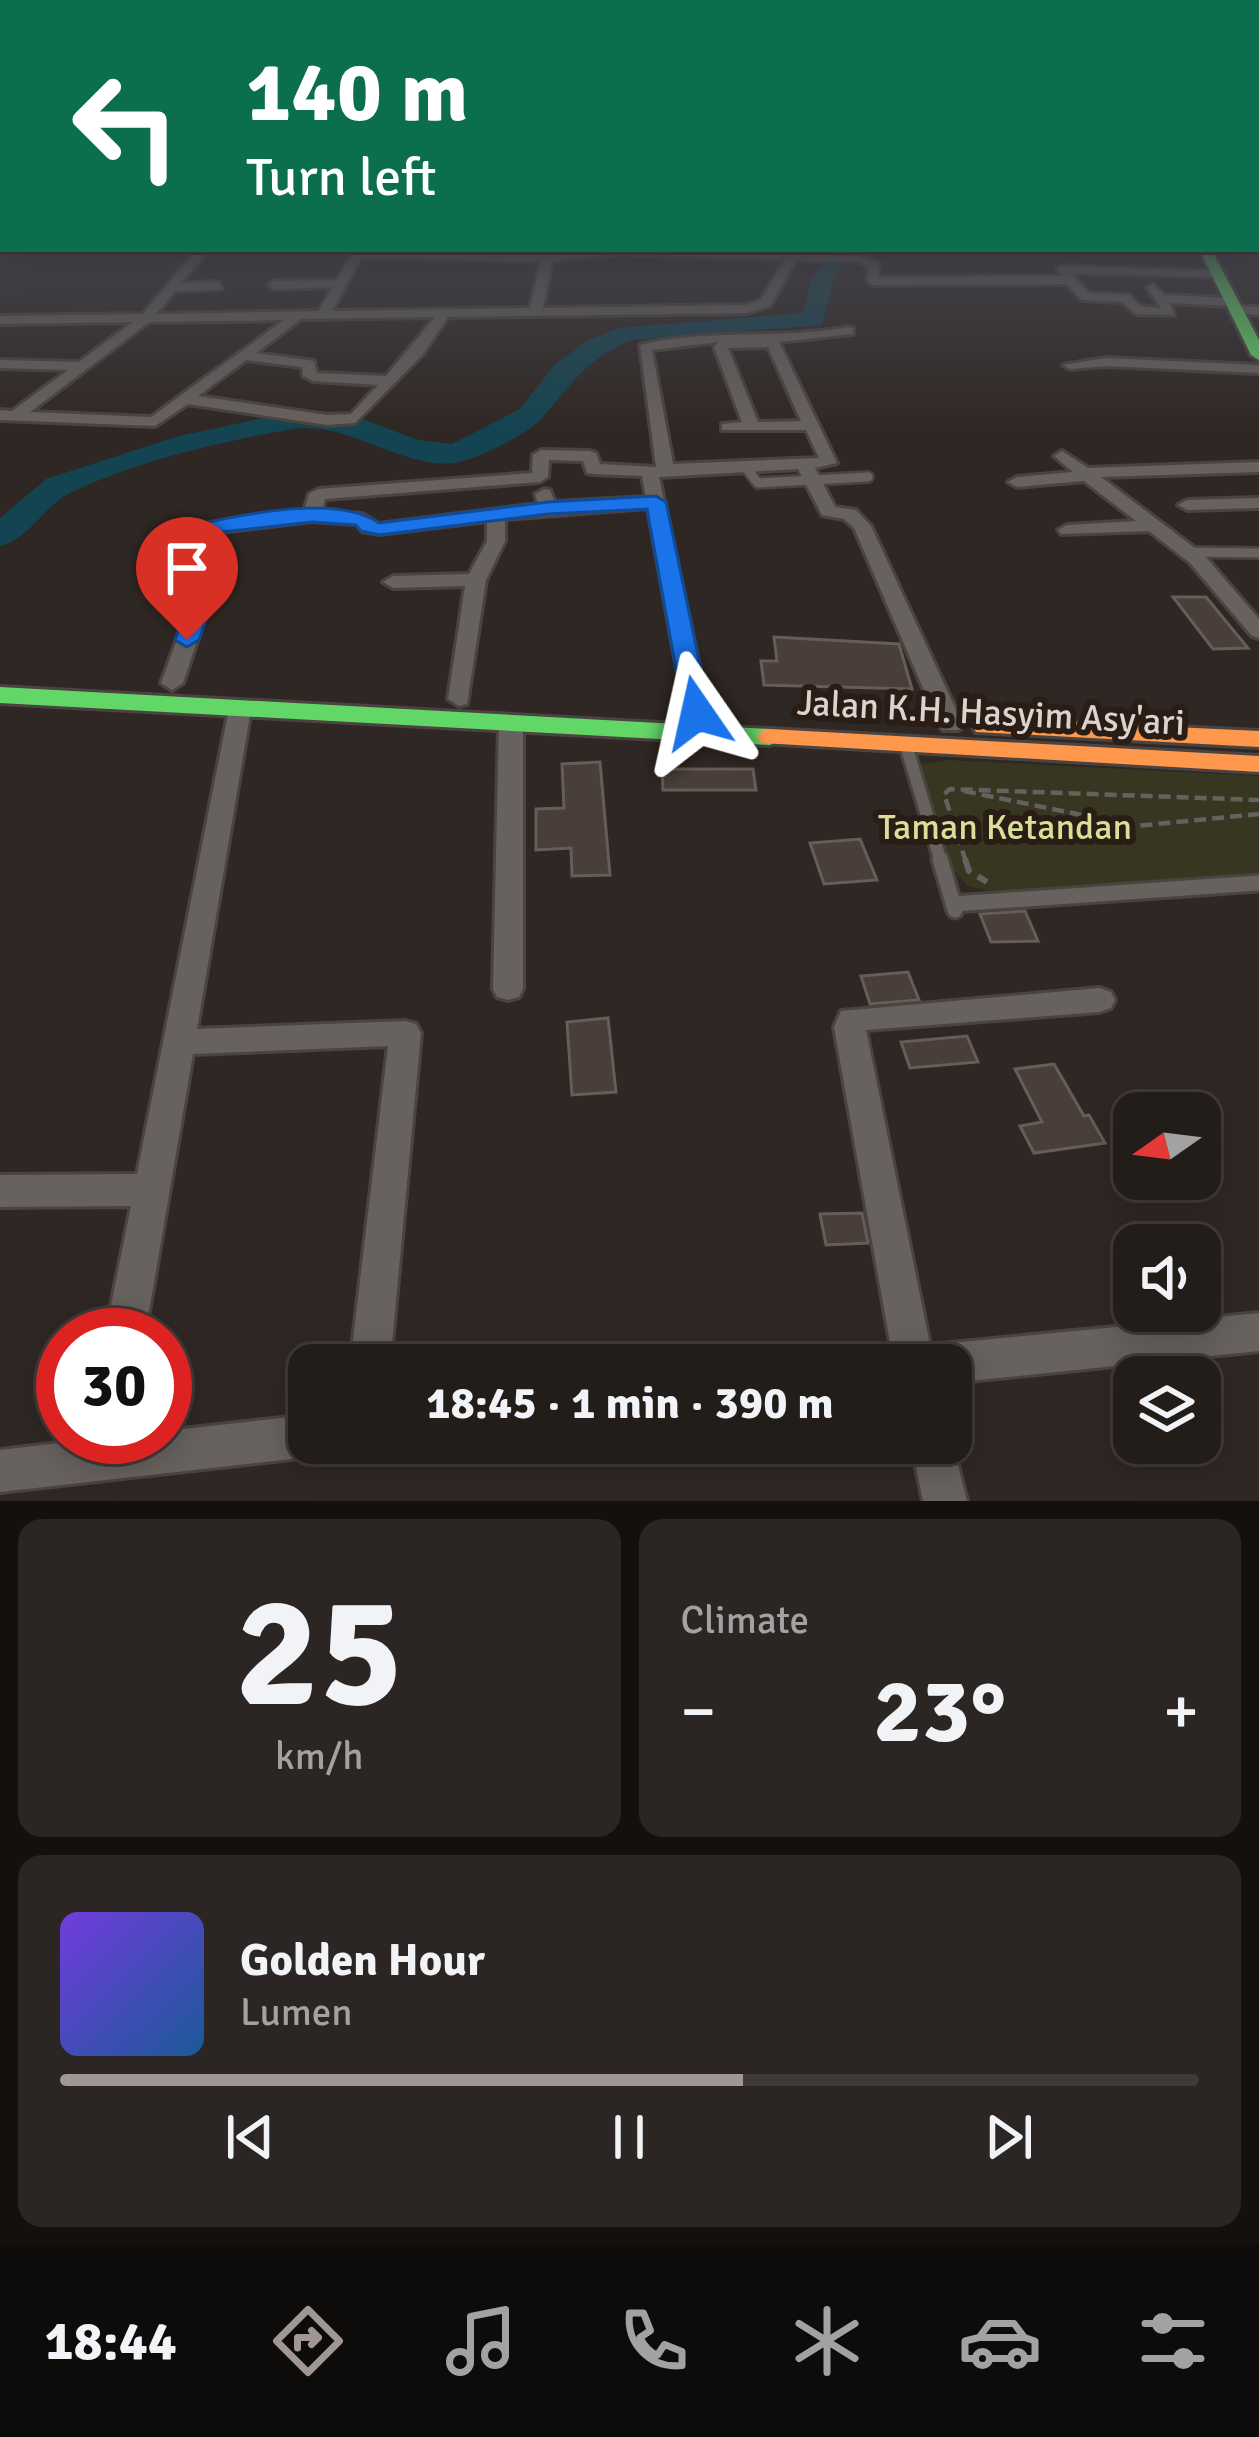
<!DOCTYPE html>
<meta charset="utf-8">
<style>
body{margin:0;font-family:Signika,sans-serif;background:#2b2623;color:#f1f3f6;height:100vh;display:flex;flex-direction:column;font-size:45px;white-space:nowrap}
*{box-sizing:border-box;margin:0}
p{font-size:39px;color:#a3a2a2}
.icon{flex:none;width:66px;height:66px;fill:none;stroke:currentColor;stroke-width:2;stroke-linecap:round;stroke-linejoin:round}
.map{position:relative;height:1501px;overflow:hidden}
.drawer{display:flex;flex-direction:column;gap:18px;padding:18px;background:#13100e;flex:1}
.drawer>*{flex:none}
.guide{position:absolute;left:0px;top:0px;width:1260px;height:252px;box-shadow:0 6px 30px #0003,0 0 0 3px #403b39;background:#0b6e4f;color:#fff;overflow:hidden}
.needle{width:78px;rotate:256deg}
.buttons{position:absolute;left:1113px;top:1092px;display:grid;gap:24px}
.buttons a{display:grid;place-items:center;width:108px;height:108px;border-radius:24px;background:#231d1a;box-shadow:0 6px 30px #0003,0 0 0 3px #403b39;font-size:60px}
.speed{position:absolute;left:36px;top:1308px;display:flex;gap:24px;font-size:60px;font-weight:700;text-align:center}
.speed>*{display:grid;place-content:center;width:156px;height:156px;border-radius:50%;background:#231d1a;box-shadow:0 6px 30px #0003,0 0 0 3px #403b39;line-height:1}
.speed .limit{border:18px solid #d22;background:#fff;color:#111}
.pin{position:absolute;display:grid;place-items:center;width:102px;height:102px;color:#fff;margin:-123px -51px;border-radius:50% 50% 50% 0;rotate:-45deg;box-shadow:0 0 12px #0007}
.pin .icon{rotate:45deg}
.me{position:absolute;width:132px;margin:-66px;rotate:349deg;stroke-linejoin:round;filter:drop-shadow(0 0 9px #0008)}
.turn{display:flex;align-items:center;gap:42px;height:252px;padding:0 48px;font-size:54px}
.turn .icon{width:156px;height:156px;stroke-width:2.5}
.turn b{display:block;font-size:84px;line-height:102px}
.big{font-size:90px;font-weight:700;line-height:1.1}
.drawer .tile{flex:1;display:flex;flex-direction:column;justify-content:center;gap:18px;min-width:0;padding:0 42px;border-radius:24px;background:#2b2623}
.drawer .dial{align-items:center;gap:0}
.dial b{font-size:156px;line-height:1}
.song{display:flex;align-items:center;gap:36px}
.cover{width:144px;height:144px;border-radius:18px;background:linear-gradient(135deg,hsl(260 70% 55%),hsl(210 70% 35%))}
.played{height:12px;border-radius:6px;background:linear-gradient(90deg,#a09792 60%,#403b39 60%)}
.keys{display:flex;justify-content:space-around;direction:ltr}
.heat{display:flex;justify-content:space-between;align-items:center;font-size:66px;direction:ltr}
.drawer .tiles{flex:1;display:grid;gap:18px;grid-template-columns:1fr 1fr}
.tile:last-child{grid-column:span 2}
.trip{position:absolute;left:288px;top:1344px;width:684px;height:120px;border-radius:24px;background:#231d1a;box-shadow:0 6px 30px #0003,0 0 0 3px #403b39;font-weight:700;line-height:120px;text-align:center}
.tabs{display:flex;height:192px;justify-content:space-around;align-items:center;background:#0e0c0a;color:#a3a2a2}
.tabs .icon{width:84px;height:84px}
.tabs .selected{color:#a09792}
.tabs b{font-size:54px;color:#f1f3f6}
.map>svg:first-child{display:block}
</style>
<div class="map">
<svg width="1259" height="1501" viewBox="0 0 1259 1501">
<rect width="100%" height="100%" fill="#2f2723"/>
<path fill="#373721" d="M949,760L1259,776V876L994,892L968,886L952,868L919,775L922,764Z"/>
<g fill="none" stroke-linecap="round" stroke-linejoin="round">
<path fill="#144451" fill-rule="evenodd" d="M834,249H855L834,279L822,325L631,340C585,360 575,381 543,417C528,434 485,455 463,461C411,476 350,420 294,429C223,441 137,461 72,492C45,504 30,539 0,546V518L46,479L179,436L300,410L357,417L418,440L452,444L520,409L555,364L587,341L618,328L803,313L812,279Z"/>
</g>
<g fill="#493e39" stroke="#645d5a" stroke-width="3">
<path d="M1173,597H1206L1248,648L1213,649Z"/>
<path d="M774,637L899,644L912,689L764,685L761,661H777Z"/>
<path d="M600,762L610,875L572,876L571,848L536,850V809L564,808L562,764Z"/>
<path d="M662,769H753L756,790H663Z"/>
<path d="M860,839L877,880L824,884L810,843Z"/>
<path d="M1025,911L1038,941L991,942L980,914Z"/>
<path d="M908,972L919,1000L870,1004L861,976Z"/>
<path d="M608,1018L616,1092L572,1095L567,1022Z"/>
<path d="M967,1036L978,1062L910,1068L901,1042Z"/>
<path d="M1054,1064L1084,1116L1089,1115L1105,1143L1034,1153L1020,1126L1042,1122L1015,1069Z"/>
<path d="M862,1213L868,1243L826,1245L820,1214Z"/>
</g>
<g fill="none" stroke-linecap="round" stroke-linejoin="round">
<g stroke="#4a433f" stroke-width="14">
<g id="lane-far2">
<path d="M746,468L758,483L868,477"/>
<path d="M1188,552L1259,553"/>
</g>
</g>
<g stroke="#4a433f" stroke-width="18">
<path id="lane-far1" d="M906,745L941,862"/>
</g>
<g stroke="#4a433f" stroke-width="21">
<g id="lane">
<path d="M940,859L955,910"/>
<path d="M953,904L1259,883"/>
</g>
</g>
<g stroke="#4a433f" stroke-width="6">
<g id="street">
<rect x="0" y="222" width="3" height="6"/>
<rect x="0" y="242" width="3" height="6"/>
<path d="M164,249L575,255L611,249L789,253L791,249H803L800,254L860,256L879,263V277L1062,276L1057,269L1063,266L1219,271L1223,277L1071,273L1089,293L1129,295L1140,306L1161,308L1147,288L1153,284L1164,295L1231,298L1237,302L1231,306L1170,303L1174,315L1136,314L1122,302L1082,300L1067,284L873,285L867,281L869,267L858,262L796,260L770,306L747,313L448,317L423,354L355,423L327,425L188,404L155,426L0,420V410L12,411L68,370L0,368V360L79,362L133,322L0,324V316L143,314L195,252ZM207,252H353L337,280L274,281L268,285L274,289L333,287L319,311L156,314L175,291L222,289L218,282L181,283ZM620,254L785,260L761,300L746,305L543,308L552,261ZM361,258L541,261L530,308L332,311ZM435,317L386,376L317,373L314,361L256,353L301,319ZM284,320L151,417L30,412L149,322ZM246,360L302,367L303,376L313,381L378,385L351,414L327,415L198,396Z"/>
<path d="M1236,306L1259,307V315L1232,313V307Z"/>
<path d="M848,327L853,328V334L779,342L837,463L815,468L835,507L856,510L871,526L963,725L959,730H943L939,725L854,528L844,519L822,515L798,469L659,477L709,713L705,718L697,720L685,713L648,508L505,519V541L486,580L467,704L459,706L448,699L465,586L393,588L383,582L393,576L469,574L487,541V521L379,534L362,531L357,524L312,521L221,532L219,538L227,545V552L183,683L172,690L161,683L209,552L201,540V531L210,523L304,511L309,494L318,489L532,473L533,455L541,450L590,451L596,453L600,464L656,467L640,345C709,328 779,340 848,327ZM718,342L714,347L742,422L722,424V430H806L819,458L673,464L652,350ZM768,347L801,421L758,422L728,348ZM549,460L583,461L587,473L593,474L642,476L646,497L555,502L550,490L544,489L535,494L538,504L379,524L362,514L322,511L325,499L540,482L548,477Z"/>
<path d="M1106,358L1259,365V373L1106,366L1070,369L1063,365Z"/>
<path d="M1062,451L1088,468L1259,462V472L1101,477L1204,555L1259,619V638L1252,636L1190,563L1149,531L1061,534L1058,530L1067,525L1136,521L1084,481L1017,487L1008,482L1017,477L1073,472L1054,456Z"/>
<path d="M1259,498V508L1187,510L1178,505L1187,500Z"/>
<path d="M240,702L251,709L197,1029L405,1021L416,1024L421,1033L390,1365H350L388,1046L193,1054L145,1335H105L131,1206L0,1207V1175L137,1174L229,709Z"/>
<path d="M511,716L523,723V989L519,997L508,1000L497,997L493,989L499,723Z"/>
<path d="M1100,988L1111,992L1115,1000L1111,1008L1100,1012L866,1030L930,1345L1259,1313V1351L951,1383V1365H894L834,1027L841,1011Z"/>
<path d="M309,1415V1443H327L324,1451L309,1457L0,1492V1450L84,1440L85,1437H165V1431Z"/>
<path d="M951,1438L967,1501H923L911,1443H951Z"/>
</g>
</g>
<g stroke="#4a433f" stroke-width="6">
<g id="fast">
<path d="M1199,249H1211L1259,340V360L1251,355Z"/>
<path d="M0,687L770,729L783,737L770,745L0,703Z"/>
</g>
</g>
<g stroke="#4a433f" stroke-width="6">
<g id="slow">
<path d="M985,718L1259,731V747L976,732L972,726Z"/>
<path d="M770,729L1259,756V772L761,743L757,737L761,731Z"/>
</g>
</g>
<g stroke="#66615e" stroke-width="4.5" stroke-dasharray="12 6" stroke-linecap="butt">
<path d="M964,791L1136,826L1259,814"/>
<path d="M966,862L944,794L950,789L1259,800"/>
</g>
<path stroke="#66615e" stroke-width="6" stroke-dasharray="15 8" stroke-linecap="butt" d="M965,859L969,871L987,882"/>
<use href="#lane-far2" stroke="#68625e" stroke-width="9"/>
<use href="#lane-far1" stroke="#68625e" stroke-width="12"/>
<use href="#lane" stroke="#68625e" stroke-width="15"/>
<use href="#street" fill="#68625e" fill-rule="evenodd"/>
<use href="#fast" fill="#63d668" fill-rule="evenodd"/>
<use href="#slow" fill="#ff974d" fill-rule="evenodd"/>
</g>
<linearGradient id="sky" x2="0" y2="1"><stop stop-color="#1a1513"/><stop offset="0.51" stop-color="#474750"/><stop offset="1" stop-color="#474750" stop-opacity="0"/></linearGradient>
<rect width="1259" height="431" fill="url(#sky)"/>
<path fill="#1a73e8" stroke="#114b97" stroke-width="3" d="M656,496L666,502L710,713L706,719H688L684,713L647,509L548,514L379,535L361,531L356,525L312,522L222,532L220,540L229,552L199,640L187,647L175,640L207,552L199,540L200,531L209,522C256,512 340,496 379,523L548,502Z"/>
<g text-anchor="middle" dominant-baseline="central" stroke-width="12" stroke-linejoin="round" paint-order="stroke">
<g font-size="36" fill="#ddd3ce" stroke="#2a1d15">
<text transform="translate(991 713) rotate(3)">Jalan K.H. Hasyim Asy'ari</text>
</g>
<g font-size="36" fill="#d9de98" stroke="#2a1d15">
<text x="1005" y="827">Taman Ketandan</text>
</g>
</g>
</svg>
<div class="buttons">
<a><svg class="needle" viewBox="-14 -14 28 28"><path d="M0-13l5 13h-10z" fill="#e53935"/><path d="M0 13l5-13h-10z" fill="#a3a2a2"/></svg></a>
<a><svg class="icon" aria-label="sound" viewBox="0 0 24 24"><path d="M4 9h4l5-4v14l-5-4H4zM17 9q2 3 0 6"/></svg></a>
<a><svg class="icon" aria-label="layers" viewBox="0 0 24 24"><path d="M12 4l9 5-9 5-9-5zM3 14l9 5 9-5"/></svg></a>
</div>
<div class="speed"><div class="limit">30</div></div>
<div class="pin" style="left:187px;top:640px;background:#d93025"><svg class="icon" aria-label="arrive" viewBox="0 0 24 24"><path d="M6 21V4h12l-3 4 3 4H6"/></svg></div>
<svg class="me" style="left:697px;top:713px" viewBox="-20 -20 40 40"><path d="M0-17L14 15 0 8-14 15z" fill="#1a73e8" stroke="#fff" stroke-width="4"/></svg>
<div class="trip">18:45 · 1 min · 390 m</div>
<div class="guide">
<div class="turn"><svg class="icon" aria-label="left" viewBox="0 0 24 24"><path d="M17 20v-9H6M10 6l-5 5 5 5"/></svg><div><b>140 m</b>Turn left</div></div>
</div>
</div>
<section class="drawer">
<div class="tiles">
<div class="tile dial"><b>25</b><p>km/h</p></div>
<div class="tile"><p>Climate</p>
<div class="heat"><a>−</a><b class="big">23°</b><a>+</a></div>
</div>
<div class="tile">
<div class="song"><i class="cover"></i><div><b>Golden Hour</b><p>Lumen</p></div></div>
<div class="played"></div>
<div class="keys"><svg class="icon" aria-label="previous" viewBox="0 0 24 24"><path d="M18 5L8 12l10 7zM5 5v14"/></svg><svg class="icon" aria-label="pause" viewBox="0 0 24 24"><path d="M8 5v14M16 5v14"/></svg><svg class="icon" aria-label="next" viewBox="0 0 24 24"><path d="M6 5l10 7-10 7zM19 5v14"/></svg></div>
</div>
</div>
</section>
<nav class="tabs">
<b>18:44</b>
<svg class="icon selected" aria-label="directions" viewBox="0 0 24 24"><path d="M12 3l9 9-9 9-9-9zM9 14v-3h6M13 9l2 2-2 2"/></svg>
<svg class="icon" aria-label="music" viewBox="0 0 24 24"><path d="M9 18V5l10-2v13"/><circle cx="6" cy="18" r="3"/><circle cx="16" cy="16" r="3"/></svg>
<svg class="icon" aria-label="phone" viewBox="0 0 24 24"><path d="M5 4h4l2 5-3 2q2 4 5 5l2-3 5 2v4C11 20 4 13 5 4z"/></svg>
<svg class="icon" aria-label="climate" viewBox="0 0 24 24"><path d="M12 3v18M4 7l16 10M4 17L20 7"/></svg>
<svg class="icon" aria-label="car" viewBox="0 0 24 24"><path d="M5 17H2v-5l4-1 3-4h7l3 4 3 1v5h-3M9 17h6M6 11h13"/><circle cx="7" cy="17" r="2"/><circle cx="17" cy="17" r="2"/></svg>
<svg class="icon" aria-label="filters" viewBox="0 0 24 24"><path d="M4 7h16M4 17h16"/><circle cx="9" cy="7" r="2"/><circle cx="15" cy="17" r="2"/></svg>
</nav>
